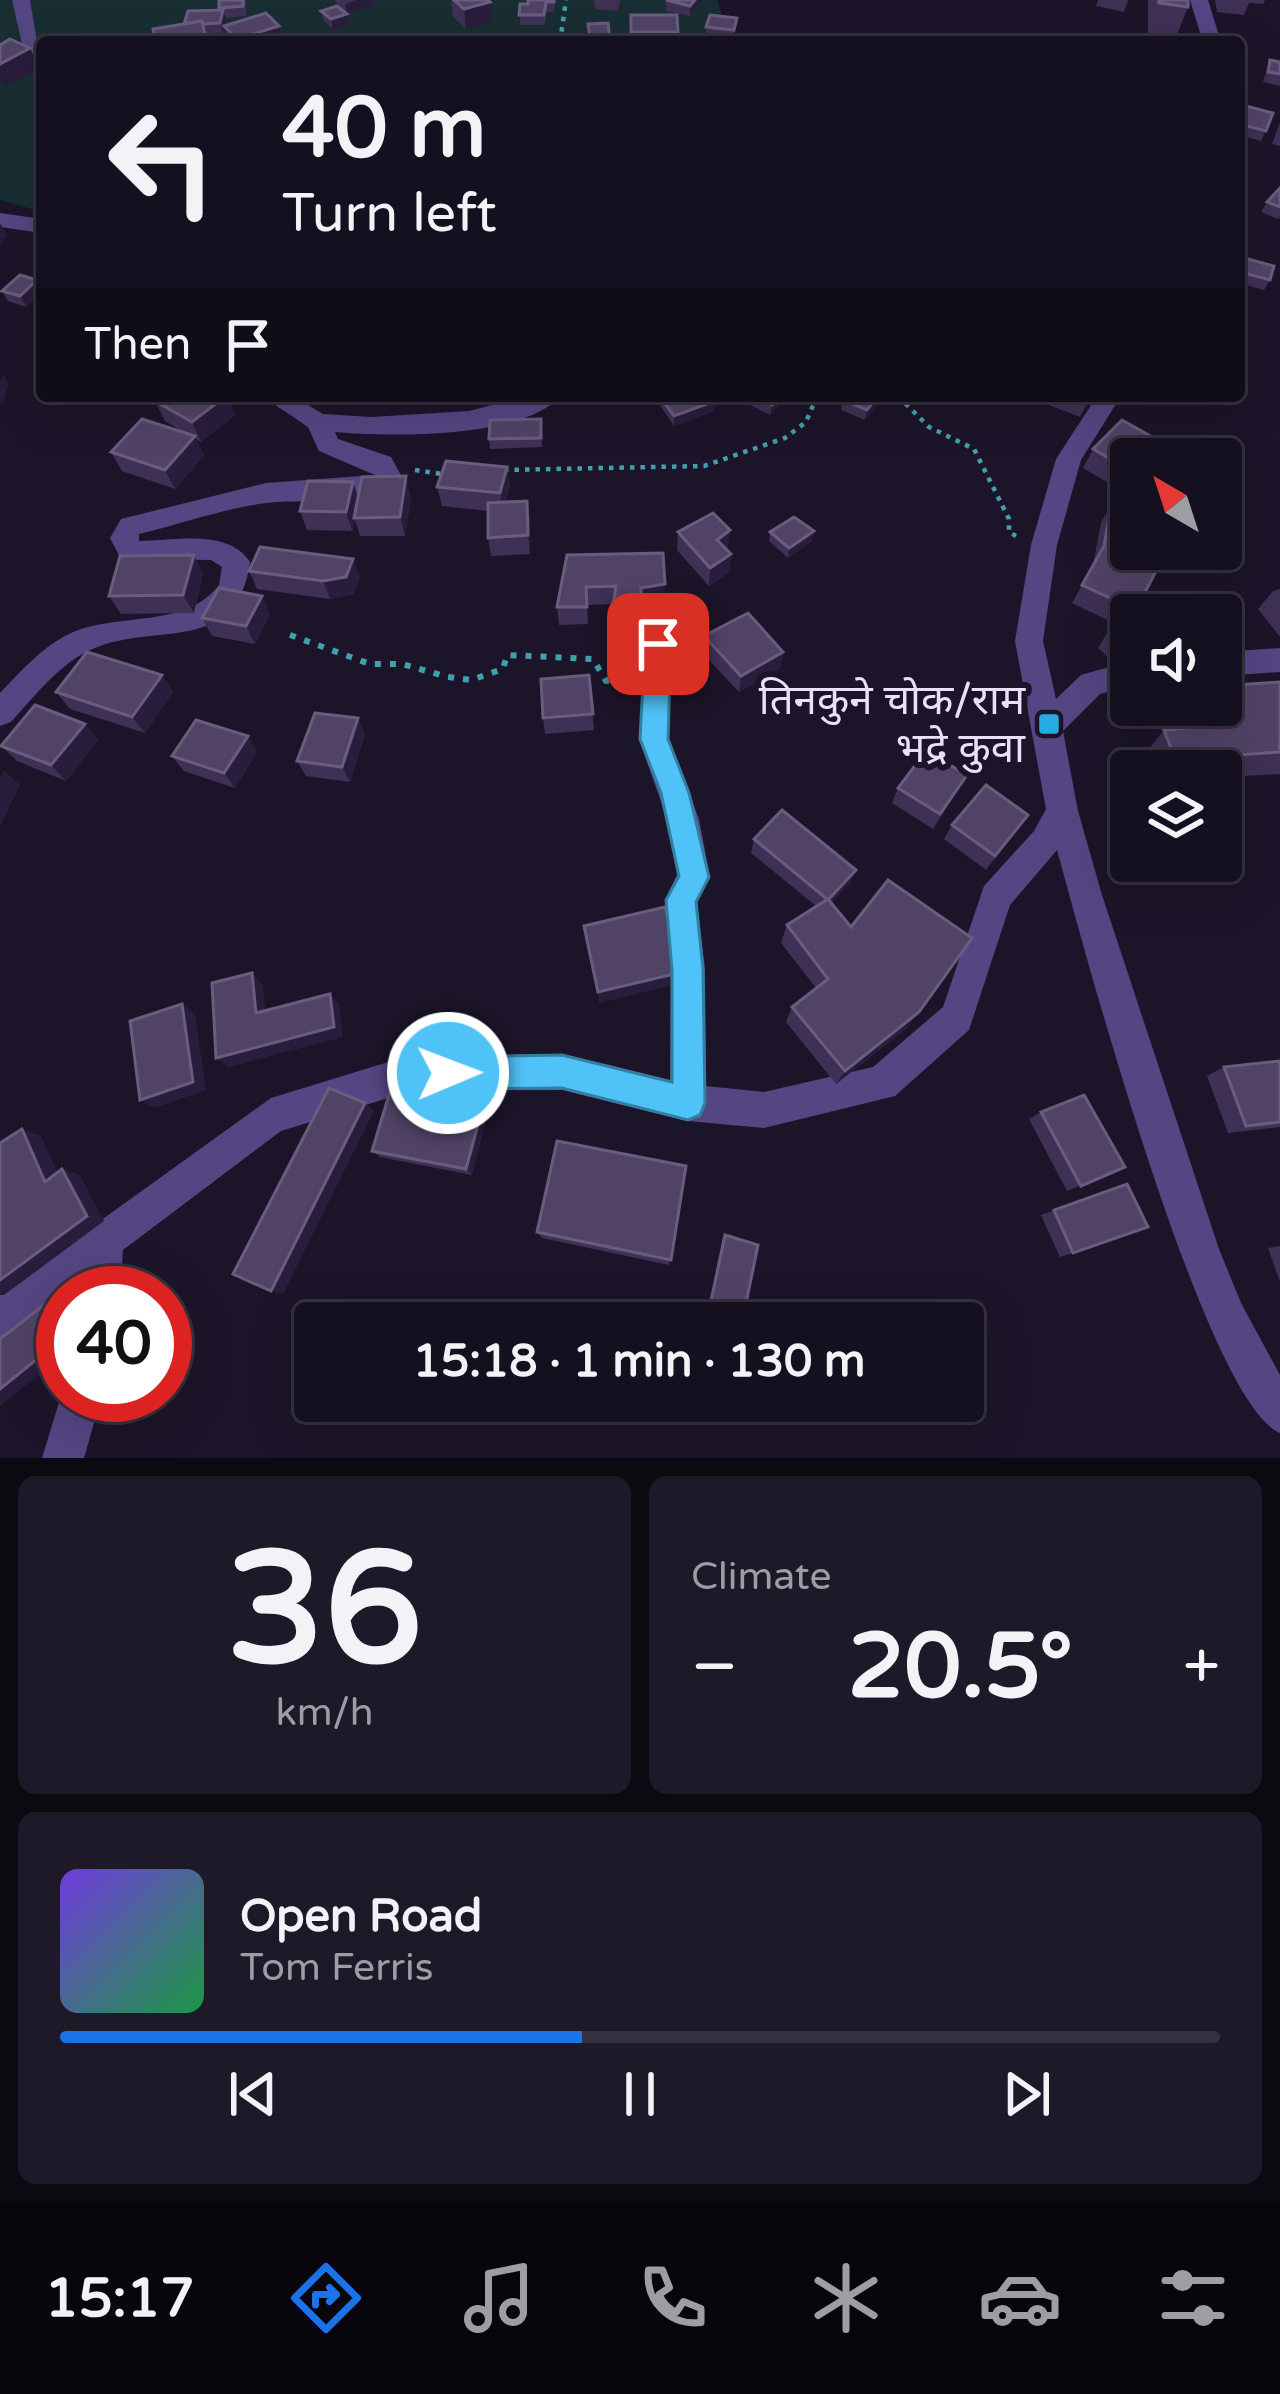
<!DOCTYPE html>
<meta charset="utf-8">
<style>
body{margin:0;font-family:"Varela Round","Noto Sans Devanagari",sans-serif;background:#1e1928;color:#f1f3f6;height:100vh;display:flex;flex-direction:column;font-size:45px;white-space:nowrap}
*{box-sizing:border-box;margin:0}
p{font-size:39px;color:#9d9da4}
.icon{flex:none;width:66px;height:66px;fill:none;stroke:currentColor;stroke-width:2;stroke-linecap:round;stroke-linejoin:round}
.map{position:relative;height:1458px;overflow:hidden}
.details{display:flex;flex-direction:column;gap:18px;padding:18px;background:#0c0911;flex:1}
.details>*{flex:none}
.hud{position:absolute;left:36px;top:36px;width:1209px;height:366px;border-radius:12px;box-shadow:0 12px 48px #0002,0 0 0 3px #34303d;background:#15101f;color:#f1f3f6;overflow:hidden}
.needle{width:78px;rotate:321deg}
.tools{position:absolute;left:1110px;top:438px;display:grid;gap:24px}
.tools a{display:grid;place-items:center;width:132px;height:132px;border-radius:12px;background:#15101f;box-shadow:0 12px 48px #0002,0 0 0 3px #34303d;font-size:60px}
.speed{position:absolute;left:36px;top:1266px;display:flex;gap:24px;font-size:60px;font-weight:700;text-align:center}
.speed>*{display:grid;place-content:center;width:156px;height:156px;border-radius:50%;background:#15101f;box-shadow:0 12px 48px #0002,0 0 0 3px #34303d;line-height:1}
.speed .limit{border:18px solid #d22;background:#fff;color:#111}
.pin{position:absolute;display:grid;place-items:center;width:102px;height:102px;color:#fff;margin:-51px;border-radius:24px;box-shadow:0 6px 18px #0006}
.me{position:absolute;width:132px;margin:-66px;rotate:89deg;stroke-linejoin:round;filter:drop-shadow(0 0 9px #0008)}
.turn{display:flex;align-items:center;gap:42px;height:252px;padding:0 48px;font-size:54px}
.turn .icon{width:156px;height:156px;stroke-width:2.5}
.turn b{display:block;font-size:84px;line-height:102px}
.then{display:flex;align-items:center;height:114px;padding:0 48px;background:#0003;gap:24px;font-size:45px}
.big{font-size:90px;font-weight:700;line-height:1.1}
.details .tile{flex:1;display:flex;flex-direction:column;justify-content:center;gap:18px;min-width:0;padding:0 42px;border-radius:18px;background:#1e1928}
.details .dial{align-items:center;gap:0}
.dial b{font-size:156px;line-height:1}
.song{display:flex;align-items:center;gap:36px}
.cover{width:144px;height:144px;border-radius:18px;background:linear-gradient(135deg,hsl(260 70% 55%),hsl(140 70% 35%))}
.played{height:12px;border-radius:6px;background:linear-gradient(90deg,#1a73e8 45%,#34303d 45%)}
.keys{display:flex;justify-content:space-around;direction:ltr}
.heat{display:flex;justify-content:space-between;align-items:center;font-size:66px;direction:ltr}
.details .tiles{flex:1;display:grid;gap:18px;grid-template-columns:1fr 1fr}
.tile:last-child{grid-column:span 2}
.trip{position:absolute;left:294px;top:1302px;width:690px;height:120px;border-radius:12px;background:#15101f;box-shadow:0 12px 48px #0002,0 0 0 3px #34303d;font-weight:700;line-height:120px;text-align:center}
.dock{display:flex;height:192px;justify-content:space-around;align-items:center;background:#08060c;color:#9d9da4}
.dock .icon{width:84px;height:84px}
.dock .on{color:#1a73e8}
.dock b{font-size:54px;color:#f1f3f6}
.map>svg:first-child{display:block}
</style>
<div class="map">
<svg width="1280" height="1458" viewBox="0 0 1280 1458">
<rect width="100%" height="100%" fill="#1c1529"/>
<path fill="#192e32" d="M0,0H717L730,42H42V212L0,200Z"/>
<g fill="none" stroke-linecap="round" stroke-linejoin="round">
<g stroke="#429fae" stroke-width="4.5" stroke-dasharray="4.5 6" stroke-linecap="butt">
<path d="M560,42L566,0"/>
<path d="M898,396L929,427L974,449L1009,519V532L1016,536"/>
<path d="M415,470L449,475"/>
<path d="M504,470L704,466L785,438L806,422L817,396"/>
</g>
<path stroke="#429fae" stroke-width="6" stroke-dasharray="6 9" stroke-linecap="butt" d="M290,635L370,664H402L448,677L471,680L503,669L507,655L593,659L606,681L627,676"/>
<g fill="#544682" fill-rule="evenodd">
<path d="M12,0H30L42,71L26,61Z"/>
<path d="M1190,0H1208L1221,42H1203Z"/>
<path d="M0,213L42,219V233L0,227Z"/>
<path d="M262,396H293L323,414L371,417L469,411L527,396H560C524,439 388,437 335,432L338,439L391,457L403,479C381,509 303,498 267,503C225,508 181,524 139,534V541C173,541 228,528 250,562C237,656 157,622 95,648C60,662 35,696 11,722L0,726V693C21,671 43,646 71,633C118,612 186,629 219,585L222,567L211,560L121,559L110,538L121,519L266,483L375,475L319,451L308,427Z"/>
<path d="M1097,396H1121L1081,460L1057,545L1043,641L1056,699L1081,675L1131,661V685L1100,694L1063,731L1078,811L1102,895L1219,1249L1241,1303L1280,1375V1433C1205,1402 1083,945 1057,850L1010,905L969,1030L895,1096L764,1128L688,1121L562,1090L411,1091L281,1131L123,1250L120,1293H80L81,1282L0,1338V1293L271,1098L411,1055L562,1054L670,1080L671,969L665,900L677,875L667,819L639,739L648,636H668L672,644L669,739L699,819L710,877L697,902L705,969L706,1086L764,1092L873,1067L943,1007L984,886L1034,831L1046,809L1015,641L1031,545L1056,459Z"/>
<path d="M1280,648V672L1221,676V652Z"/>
<path d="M63,1389V1395H102L84,1458H42Z"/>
</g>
</g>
<g fill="#3f3055">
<path d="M219,0H246V16L226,18L225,26L283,42H229L225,28L223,33L206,34L209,42L184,24L220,10Z"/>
<path d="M334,0H374L375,5L347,14L349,24L333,29L324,21L321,11L346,13Z"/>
<path d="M451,0H488L492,22L466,29L453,17Z"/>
<path d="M555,0L554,12H546L545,25H520V4Z"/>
<path d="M594,0H620L618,11L595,9Z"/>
<path d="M666,0H703L690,16L666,11Z"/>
<path d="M1098,0H1128L1124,12L1096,6Z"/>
<path d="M1148,0H1188V7L1176,37L1148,33Z"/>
<path d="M1215,0H1265L1263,4L1249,3L1244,15L1217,12Z"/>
<path d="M631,15H677V42H622L631,38Z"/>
<path d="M737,18L733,40L706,38V27Z"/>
<path d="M1270,60L1280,62V86L1263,82Z"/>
<path d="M1273,113L1261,141L1239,135V120Z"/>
<path d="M1280,122V146L1272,144Z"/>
<path d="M1280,188V217L1278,219L1261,212L1267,202Z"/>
<path d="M1244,258L1270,280L1264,290L1239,283V268Z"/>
<path d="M37,280L42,291L26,307L8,301L2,291Z"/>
<path d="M147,396H227L235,415L201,442L196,439L204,455L175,489L122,471L111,452L185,433L165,421L155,401Z"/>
<path d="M745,396H788L770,415L744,402Z"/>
<path d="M846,396H884L865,420L841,410L843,400Z"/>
<path d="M1034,396H1091L1080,417L1033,399Z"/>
<path d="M661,398L714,411L674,426L661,407Z"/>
<path d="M541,419L542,447L490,449L489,439Z"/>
<path d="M1093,449L1131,459V484L1124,492L1083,468Z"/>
<path d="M507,467L510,486L505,502L530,520V554L491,556L488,538V511L442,506L437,487Z"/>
<path d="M353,482L358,497L411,496L405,536H360L355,520L352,531L307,530L300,511Z"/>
<path d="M1111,505L1162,562L1131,615V664L1122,670L1098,648L1109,630L1118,625L1072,603L1093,565L1101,523Z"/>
<path d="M730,530L727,549L731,554L729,572L709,586L677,550L678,532Z"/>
<path d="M770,532L812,541L788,558L769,541Z"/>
<path d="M567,555L664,602L641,606V627L613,629V604L587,605L588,624L559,625L557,607Z"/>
<path d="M249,571L360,578L353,594L330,599L257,589Z"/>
<path d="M203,573L194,613L121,614L109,596Z"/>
<path d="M1280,589V637L1258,609L1273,591Z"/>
<path d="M270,614L255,644L212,636L202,618Z"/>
<path d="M704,636L783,652L780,669L739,692L702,653Z"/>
<path d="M162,675L173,692L145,733L70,709L56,692Z"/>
<path d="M589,675L594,730L545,734L543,718Z"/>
<path d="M1280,682V774L1221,777V771H1152L1145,754L1164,730L1182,729L1175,712L1181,705H1221Z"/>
<path d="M358,718L365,734L350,782L306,776L297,761Z"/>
<path d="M85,724L98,740L66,781L17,761L1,746Z"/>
<path d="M248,736L257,752L235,788L184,771L172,756Z"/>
<path d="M967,775L933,829L892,803L898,788Z"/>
<path d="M1131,800V847L1118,815Z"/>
<path d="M1028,815L986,870L944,839L952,825Z"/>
<path d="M754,839L850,883L831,903L908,1027L836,1084L786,1022L792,1007L816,988L781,943L787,925L816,906L751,853Z"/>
<path d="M1137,861H1193L1140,869Z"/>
<path d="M1280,1061V1127L1228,1133L1207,1076L1224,1067Z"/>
<path d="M1041,1112L1125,1167L1067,1191L1029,1119Z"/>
<path d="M487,1114L472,1175L380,1157L372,1151Z"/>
<path d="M686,1166L669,1265L542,1238L537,1232Z"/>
<path d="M1127,1184L1073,1253L1060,1257L1041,1215Z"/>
<path d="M725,1235L742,1323H725L706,1317L723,1239Z"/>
<path d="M1280,1246V1282L1268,1248Z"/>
</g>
<g fill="#291d3c">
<path d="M357,0H374L375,5L347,14L345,4Z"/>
<path d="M695,0H703L690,16V6Z"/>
<path d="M490,2L492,22L466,29L464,9Z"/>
<path d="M223,10L226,20L223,33L220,23Z"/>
<path d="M347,14L349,24L333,29L331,19Z"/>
<path d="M202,21L209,42H162Z"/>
<path d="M279,26L283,42H238L237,39Z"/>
<path d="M30,48L39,68L5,87L0,77V64Z"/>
<path d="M0,223L7,235L0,245Z"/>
<path d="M37,280L42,291L26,307L20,296Z"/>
<path d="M3,374L9,384L2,406L0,403V382Z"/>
<path d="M227,396L235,415L201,442L192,422Z"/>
<path d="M780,396H788L770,415L772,405Z"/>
<path d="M878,396H884L865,420L867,410Z"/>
<path d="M715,401L714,411L674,426V416Z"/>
<path d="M195,436L204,455L175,489L165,470Z"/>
<path d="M507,467L510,486L503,512L500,493Z"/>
<path d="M406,476L411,496L405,536L400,517Z"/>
<path d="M353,482L359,501L352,531L346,512Z"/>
<path d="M527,501L530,520V554L528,535Z"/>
<path d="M730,530L728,549L715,558L717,540Z"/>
<path d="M814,531L812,541L788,558L789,548Z"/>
<path d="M731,554L729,572L709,586L710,568Z"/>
<path d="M194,555L203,573L194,613L183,595Z"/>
<path d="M353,559L360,578L353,594L330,599L323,581Z"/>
<path d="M665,584L664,602L641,606V588Z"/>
<path d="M262,596L270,614L255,644L246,626Z"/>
<path d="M783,652L780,669L739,692L741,676Z"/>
<path d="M162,675L173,692L145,733L132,717Z"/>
<path d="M358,718L365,734L350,782L342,767Z"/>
<path d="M85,724L98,740L66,781L51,765Z"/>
<path d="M248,736L257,752L235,788L224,773Z"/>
<path d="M4,770L20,785L0,827V778Z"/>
<path d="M856,870L850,883L823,912L828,900Z"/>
<path d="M683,972L681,983L599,1003L598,992Z"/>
<path d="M252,973L263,985L267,1023L256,1013Z"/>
<path d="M330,994L339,1004L343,1037L229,1067L216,1058Z"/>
<path d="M182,1004L195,1014L206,1090L155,1108L140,1100Z"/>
<path d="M919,1012L908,1027L836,1084L845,1071Z"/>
<path d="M365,1103L374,1111L283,1294L271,1291Z"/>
<path d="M483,1106L487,1114L472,1175L466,1169Z"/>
<path d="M22,1129L41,1136L64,1187L45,1182Z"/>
<path d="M62,1169L80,1175L104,1221L4,1295H0V1280Z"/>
<path d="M63,1338V1355L0,1406V1389Z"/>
</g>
<g fill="#514366" stroke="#695c7e" stroke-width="3">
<path d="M219,0H243V6L219,8Z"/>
<path d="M454,0H488L490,2L464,9Z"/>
<path d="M528,0H554V2H546L544,15H519L520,4H528Z"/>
<path d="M666,0H695L690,6Z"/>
<path d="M1159,0H1188V7L1159,3Z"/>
<path d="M337,6L347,14L331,19L321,11Z"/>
<path d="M223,10L220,23L203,24L202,21L184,24L188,11Z"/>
<path d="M266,13L279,26L237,39L224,26Z"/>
<path d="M631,15H677L678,32H631Z"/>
<path d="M710,15L737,18L734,30L706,27Z"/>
<path d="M202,21L205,35L155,42L153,29Z"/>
<path d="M608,23L610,39H590L588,24Z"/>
<path d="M669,37L670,42H622V39Z"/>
<path d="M527,38L528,42L500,41Z"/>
<path d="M10,39L30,48L0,64V45Z"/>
<path d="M1270,60L1280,62V74L1268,72Z"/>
<path d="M1246,106L1273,113L1266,131L1239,124Z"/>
<path d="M1280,188V207L1267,202Z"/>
<path d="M1244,258L1274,266L1270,280L1240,272Z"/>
<path d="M20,275L37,280L20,296L2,291Z"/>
<path d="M162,396H226L192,422L155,401Z"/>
<path d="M665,396H711L715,401L674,416L661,398Z"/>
<path d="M754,396H780L772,405Z"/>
<path d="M846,396H878L867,410L843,400Z"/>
<path d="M142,419L195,436L165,470L111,452Z"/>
<path d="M541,419V438L489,439L490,420Z"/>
<path d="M1122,420L1163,443L1147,459H1131V471L1093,449Z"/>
<path d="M446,461L507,467L500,493L437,487Z"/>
<path d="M406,476L400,517L354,518L362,477Z"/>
<path d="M308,481L353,482L346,512L300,511Z"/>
<path d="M527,501L528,535L488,538V503Z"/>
<path d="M1111,505L1131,510V549H1164L1162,562L1113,549L1157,569L1136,610L1082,585L1104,546Z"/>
<path d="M713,513L730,530L717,540L731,554L710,568L678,532Z"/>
<path d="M794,517L814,531L789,548L770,532Z"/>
<path d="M260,547L353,559L346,577L323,581L249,571Z"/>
<path d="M663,553L665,584L641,588V609L612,611L616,586L586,587L587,607H557L567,555Z"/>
<path d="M194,555L183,595L109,596L120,556Z"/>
<path d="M219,588L262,596L246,626L202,618Z"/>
<path d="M1153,603L1167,615H1134Z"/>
<path d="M748,613L783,652L741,676L704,636Z"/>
<path d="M1131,617V650L1109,630Z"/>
<path d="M87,652L162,675L132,717L56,692Z"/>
<path d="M589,675L593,714L543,718L541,679Z"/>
<path d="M1280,682V752L1223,756L1227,767L1180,771L1164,730L1210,726L1202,705H1221V686Z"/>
<path d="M35,705L85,724L51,765L1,746Z"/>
<path d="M315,713L358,718L342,767L297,761Z"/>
<path d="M196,720L248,736L224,773L172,756Z"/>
<path d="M926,751L967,775L940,814L898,788Z"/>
<path d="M986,785L1028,815L995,856L952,825Z"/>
<path d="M782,810L856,870L828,900L754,839Z"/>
<path d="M888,880L972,938L919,1012L845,1071L792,1007L828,979L787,925L828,899L851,927Z"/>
<path d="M665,907L683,972L598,992L584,926Z"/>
<path d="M252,973L256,1013L330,994L334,1027L216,1058L212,983Z"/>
<path d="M182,1004L193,1082L140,1100L130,1021Z"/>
<path d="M1280,1061V1122L1246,1126L1224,1067Z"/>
<path d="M329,1088L365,1103L271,1291L233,1274Z"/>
<path d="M391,1088L483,1106L466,1169L372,1151Z"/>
<path d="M1084,1095L1125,1167L1081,1186L1041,1112Z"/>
<path d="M22,1129L45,1182L62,1169L87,1216L0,1280V1143Z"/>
<path d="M557,1141L686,1166L671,1260L537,1232Z"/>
<path d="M1127,1184L1148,1227L1073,1253L1054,1210Z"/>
<path d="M725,1235L758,1245L742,1323H733L708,1315Z"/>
<path d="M58,1294L63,1303V1338L0,1389V1339Z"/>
</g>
<path fill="#4fc3f7" stroke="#337fa1" stroke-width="3" d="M658,633L671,644L668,739L689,793L709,877L696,902L703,969L705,1103L700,1115L688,1120L562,1088L448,1089L437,1084L432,1073L437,1061L448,1057L562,1055L672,1082V969L666,900L679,876L661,793L640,739L645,644Z"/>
<rect fill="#27aae1" stroke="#1c1529" stroke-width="4.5" x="1037" y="712" width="24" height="24" rx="6"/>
<g text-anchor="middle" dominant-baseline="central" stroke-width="12" stroke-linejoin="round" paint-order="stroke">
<g font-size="42" fill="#e9e1fb" stroke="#1c1529" text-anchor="end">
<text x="1025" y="700">तिनकुने चोक/राम<tspan x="1025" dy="48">भद्रे कुवा</tspan></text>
</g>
</g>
</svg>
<div class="tools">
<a><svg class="needle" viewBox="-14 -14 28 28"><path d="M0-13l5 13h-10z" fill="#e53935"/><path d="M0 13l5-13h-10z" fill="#9d9da4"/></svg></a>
<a><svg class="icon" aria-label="sound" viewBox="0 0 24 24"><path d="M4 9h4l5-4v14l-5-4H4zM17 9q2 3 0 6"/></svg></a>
<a><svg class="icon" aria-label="layers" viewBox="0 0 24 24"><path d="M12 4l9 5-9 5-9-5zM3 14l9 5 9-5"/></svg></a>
</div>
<div class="speed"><div class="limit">40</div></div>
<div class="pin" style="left:658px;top:644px;background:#d93025"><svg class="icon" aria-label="arrive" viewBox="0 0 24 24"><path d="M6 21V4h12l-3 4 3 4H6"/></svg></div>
<svg class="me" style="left:448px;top:1073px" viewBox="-20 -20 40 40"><circle r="17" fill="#4fc3f7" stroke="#fff" stroke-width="3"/><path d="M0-11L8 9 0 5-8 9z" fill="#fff"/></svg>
<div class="trip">15:18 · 1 min · 130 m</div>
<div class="hud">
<div class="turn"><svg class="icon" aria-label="left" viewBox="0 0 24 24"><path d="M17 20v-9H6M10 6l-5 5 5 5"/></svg><div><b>40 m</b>Turn left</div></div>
<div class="then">Then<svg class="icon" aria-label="arrive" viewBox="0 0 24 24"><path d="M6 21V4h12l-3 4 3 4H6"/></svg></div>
</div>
</div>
<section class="details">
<div class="tiles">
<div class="tile dial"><b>36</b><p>km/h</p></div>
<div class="tile"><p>Climate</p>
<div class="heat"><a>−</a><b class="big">20.5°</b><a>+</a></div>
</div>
<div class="tile">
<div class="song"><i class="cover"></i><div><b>Open Road</b><p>Tom Ferris</p></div></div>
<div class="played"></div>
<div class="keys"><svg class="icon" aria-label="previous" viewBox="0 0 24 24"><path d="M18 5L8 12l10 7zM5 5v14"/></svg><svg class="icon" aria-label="pause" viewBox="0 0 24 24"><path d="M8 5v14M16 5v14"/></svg><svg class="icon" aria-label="next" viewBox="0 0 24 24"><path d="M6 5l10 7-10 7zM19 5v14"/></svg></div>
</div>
</div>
</section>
<nav class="dock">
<b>15:17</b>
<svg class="icon on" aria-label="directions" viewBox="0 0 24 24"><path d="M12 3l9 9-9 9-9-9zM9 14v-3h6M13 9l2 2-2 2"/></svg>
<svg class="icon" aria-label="music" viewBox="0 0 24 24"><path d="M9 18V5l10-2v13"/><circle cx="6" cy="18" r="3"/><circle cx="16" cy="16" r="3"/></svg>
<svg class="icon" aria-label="phone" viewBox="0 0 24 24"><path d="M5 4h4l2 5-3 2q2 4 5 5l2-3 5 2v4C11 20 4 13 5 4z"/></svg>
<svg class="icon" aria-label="climate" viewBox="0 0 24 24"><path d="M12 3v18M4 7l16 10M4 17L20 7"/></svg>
<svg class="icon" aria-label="car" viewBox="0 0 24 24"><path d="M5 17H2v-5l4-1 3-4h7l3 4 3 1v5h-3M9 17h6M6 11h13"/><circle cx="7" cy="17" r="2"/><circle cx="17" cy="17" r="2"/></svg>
<svg class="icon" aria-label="filters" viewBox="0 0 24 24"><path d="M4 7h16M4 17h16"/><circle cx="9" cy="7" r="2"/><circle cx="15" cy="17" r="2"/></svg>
</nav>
